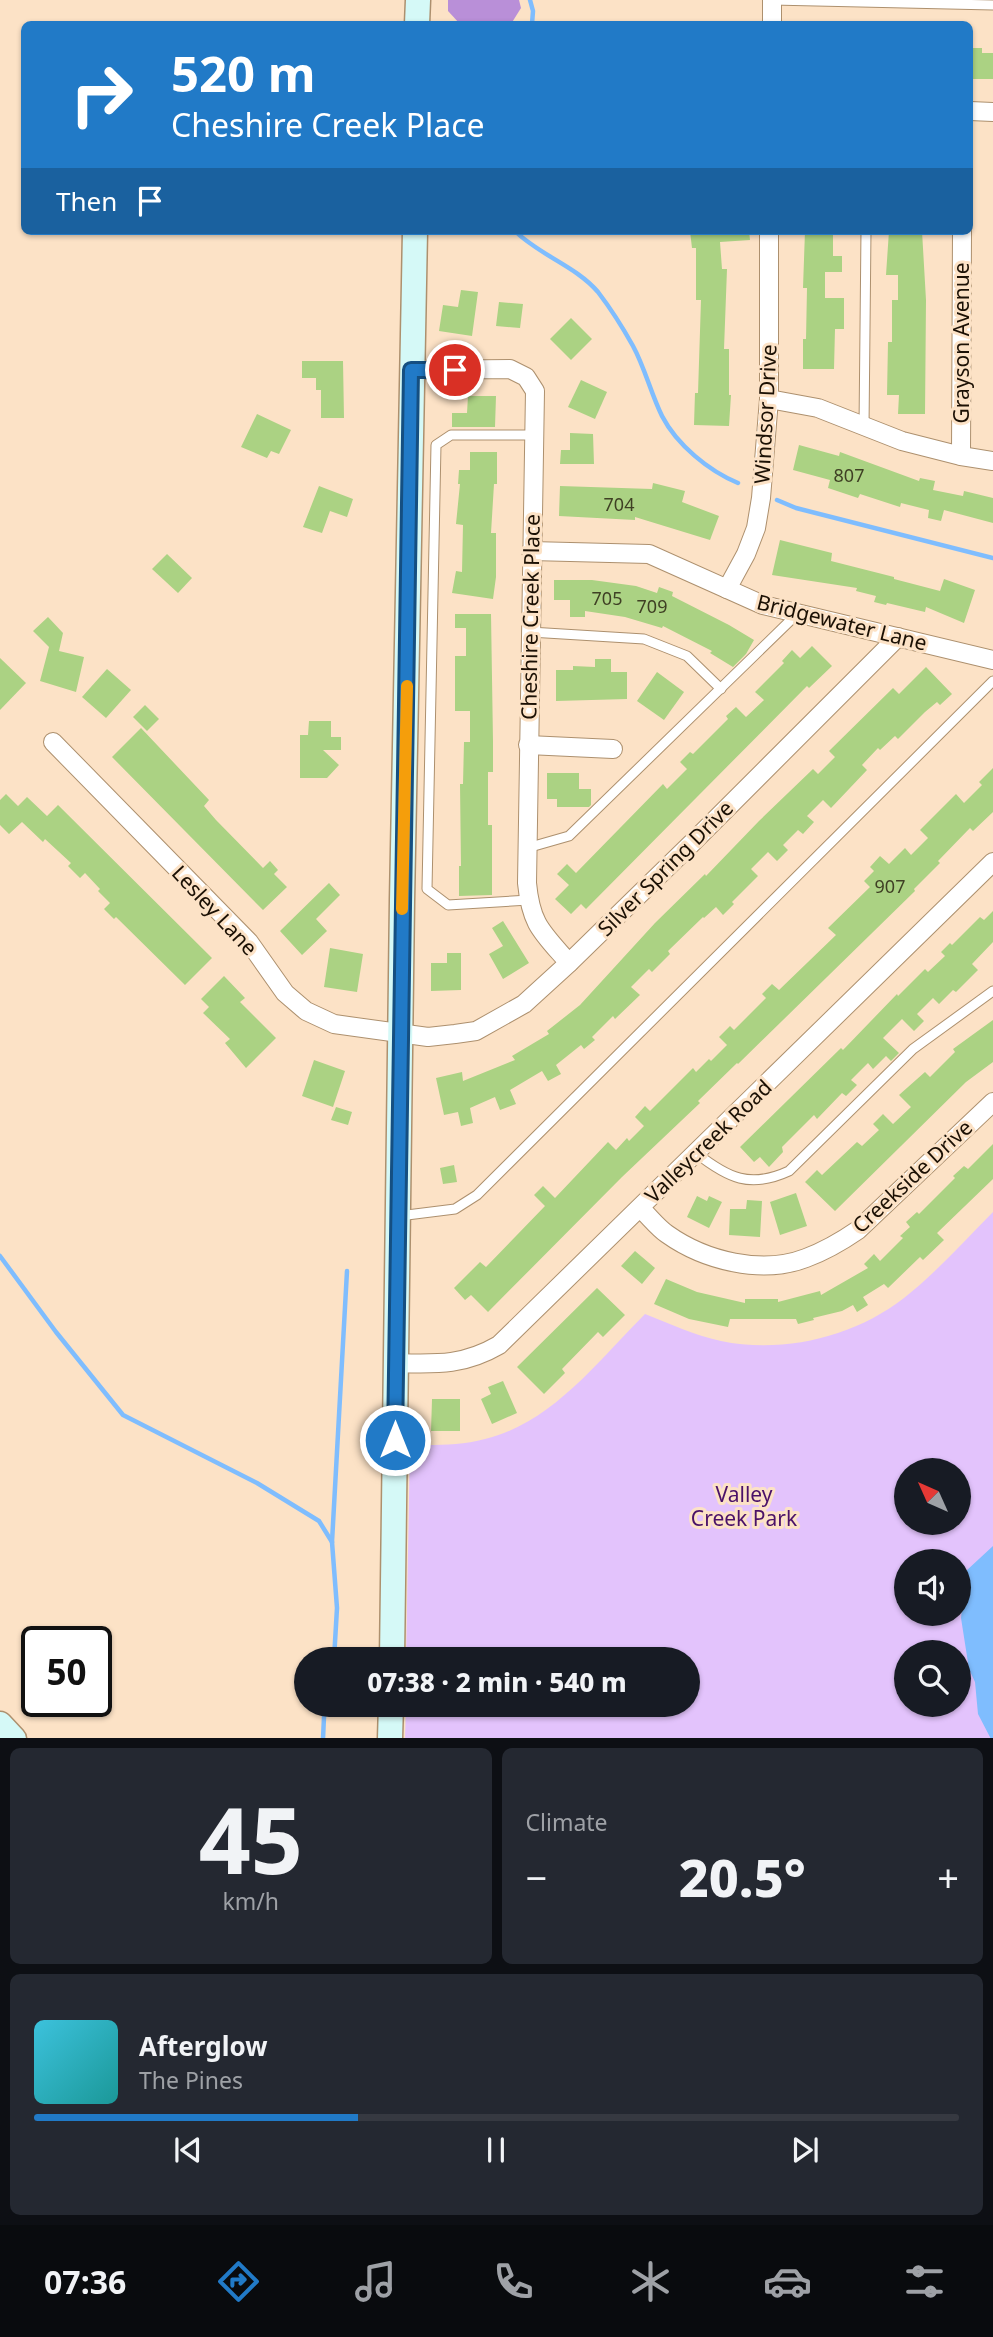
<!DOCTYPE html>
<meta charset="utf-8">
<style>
body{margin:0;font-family:"Noto Sans",sans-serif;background:#242831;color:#f1f3f6;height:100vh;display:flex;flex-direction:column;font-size:26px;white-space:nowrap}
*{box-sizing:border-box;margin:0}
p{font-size:23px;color:#9ea1a6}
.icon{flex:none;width:38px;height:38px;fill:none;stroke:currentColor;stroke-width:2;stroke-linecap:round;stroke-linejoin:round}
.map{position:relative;height:1738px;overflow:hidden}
.panel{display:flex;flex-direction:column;gap:10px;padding:10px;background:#0d0f14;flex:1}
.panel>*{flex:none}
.top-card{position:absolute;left:21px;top:21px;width:952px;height:214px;border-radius:10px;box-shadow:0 2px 5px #0004;background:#217ac7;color:#fff;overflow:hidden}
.needle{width:46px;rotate:315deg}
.tools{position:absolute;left:894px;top:1458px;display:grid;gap:14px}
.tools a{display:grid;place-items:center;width:77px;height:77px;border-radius:50%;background:#171b24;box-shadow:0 2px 5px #0004;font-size:35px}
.speed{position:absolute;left:21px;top:1626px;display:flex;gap:14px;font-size:35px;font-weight:700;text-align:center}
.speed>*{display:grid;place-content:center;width:91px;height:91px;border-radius:50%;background:#171b24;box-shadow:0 2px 5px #0004;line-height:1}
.speed .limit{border:4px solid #111;border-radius:10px;background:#fff;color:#111}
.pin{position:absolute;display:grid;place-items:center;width:60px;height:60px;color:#fff;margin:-30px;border:4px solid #fff;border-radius:50%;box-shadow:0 2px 7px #0007}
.me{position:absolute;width:77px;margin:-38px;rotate:0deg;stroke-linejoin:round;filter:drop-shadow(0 0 5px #0008)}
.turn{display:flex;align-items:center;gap:24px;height:147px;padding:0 35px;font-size:32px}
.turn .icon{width:91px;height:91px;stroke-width:2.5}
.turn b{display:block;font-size:49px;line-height:60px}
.then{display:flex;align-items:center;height:66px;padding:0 35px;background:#0003;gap:14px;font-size:26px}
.big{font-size:52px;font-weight:800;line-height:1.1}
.panel .widget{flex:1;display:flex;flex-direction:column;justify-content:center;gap:10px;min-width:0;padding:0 24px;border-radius:10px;background:#242831}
.panel .dial{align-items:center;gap:0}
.dial b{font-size:91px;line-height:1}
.song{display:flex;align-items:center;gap:21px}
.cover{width:84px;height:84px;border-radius:10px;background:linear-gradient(135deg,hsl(190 70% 55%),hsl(180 70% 35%))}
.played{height:7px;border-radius:4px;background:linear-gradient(90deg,#217ac7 35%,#363941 35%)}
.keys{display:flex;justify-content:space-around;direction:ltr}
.heat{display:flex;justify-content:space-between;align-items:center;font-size:38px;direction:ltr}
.panel .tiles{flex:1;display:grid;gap:10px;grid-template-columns:1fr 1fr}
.widget:last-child{grid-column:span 2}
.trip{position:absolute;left:294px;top:1647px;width:406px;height:70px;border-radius:35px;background:#171b24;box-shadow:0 2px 5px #0004;font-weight:800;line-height:70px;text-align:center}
.menu{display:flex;height:112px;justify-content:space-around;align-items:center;background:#090b0e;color:#9ea1a6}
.menu .icon{width:49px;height:49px}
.menu .selected{color:#217ac7}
.menu b{font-size:32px;color:#f1f3f6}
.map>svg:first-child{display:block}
</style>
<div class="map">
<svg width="993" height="1739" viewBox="0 0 993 1739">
<rect width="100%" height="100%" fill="#fce2c6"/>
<path fill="#e3c3fc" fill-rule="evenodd" d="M993,1212V1738L405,1739L406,1705L688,1704V1659H406L410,1445C435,1445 460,1446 485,1439C552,1423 598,1361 645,1314C670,1324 694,1335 721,1341C783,1354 854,1337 904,1298C936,1273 964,1241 993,1212ZM906,1470H959V1522H906ZM906,1561H959V1614H906ZM906,1652H959V1704H906Z"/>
<path fill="#b98fd8" d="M448,0H519L521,8L511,24H460L448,11Z"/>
<path fill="#7fbdfe" d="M993,1546V1738L991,1739L978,1714L975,1682L969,1669L961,1618L966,1571Z"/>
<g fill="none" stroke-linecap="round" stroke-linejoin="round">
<g stroke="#7fbdfe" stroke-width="4.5">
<path d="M530,0L533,11L532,24"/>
<path d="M515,231C539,255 576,266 598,292C611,309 623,328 633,346C645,368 651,394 662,416C677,445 709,471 738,483"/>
<path d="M777,500L796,508L993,558"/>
<path d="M0,1256L56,1332L123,1415L257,1483L319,1521L332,1542"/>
<path d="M334,1659L337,1608L332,1542L347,1271"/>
<path d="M323,1739L324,1717L329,1704"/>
</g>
</g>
<g fill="#abd283">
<path d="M970,48H982V53H993V79H970Z"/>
<path d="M690,231H749L750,240L720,242L722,269H727L724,349H729V395H731L729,426L694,425L695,393H698L701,300H696V248H692Z"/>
<path d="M805,231H833V256H842V272H825V298H844V329H835L834,369H803V339H806L807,288H803Z"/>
<path d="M889,231H922L926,300L925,414H898L899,395H887L888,342H892V300H898V275H886Z"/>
<path d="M461,290L478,292L472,336L439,331L443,305L458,307Z"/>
<path d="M499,302L523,304L520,328L496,326Z"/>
<path d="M571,318L592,339L571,360L550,339Z"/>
<path d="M302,361H343L344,418H321V390H316V378H302Z"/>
<path d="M581,380L607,392L595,419L568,407Z"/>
<path d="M468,396H496L495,427H452V413H467Z"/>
<path d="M257,414L291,430L279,454L271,451L267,458L241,447Z"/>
<path d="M570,433L593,434L594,464H560L561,450H570Z"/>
<path d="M799,445L839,456L840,452L919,481L920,478L935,481L933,490L963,496L964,491L993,498V523L944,510L941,521L928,518L929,510L901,503L900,507L860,494L858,498L828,488L830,480L793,470Z"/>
<path d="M470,452H497V484H494L491,533H496V577L493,599L452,593L456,571L462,572L463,525L456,524L460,484H458L459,470H470Z"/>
<path d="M653,483L685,491L682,502L719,516L710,540L635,517V520L559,516L560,486L652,489Z"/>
<path d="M319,486L353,499L347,517L330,511L322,533L303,527Z"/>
<path d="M780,540L832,553L831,561L894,577V579L940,591L944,579L975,590L964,623L926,607L925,612L887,603L886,605L874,602L876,596L856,591L857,588L772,575Z"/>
<path d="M167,554L192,578L178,593L152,569Z"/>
<path d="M554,580H592L636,586L657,593L659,587L673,592L672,596L729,625L754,640L746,654L733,667L710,653L712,651L663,626L662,628L625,617L585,611V617H570V600H554Z"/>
<path d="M455,614H491L493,742V772H488V825H492V895L459,896V866H461L460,784H463L464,742H470V711H455V656H466V628H455Z"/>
<path d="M48,617L63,633L59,651L84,657L76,692L40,681L49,647L33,631Z"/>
<path d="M812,646L832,666L809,688L807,686L586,909L581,904L571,914L555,899L569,885L557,874L567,864L576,873L663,784L667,789L687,769L680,762L690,752L693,754L728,719L726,716L736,707L746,717L764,700L755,692L784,663L782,661L792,650L800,658Z"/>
<path d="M0,658L26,683L0,710Z"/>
<path d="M595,659H611V672H627V699L556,701V670H573V666L595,667Z"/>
<path d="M926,667L952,694L940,705L937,702L925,712L898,739L895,736L880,750L878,748L862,765L867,770L831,808L823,800L807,816L814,822L803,834L798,830L783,845L788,850L777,861L768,852L751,869L758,876L732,902L734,904L723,915L716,907L704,918L703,917L668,951L670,954L652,972L649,969L631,987L640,995L615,1019L613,1016L592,1037L595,1040L584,1049L581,1045L556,1065L561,1074L548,1081L542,1071L510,1090L516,1104L500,1110L495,1097L470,1108L473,1123L461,1126L458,1112L444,1115L436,1078L462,1072L463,1081L515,1060L512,1056L549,1034L547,1031L580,1005L655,923L705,874L706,876L759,821L813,769L818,774L835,757L829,751L893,688L899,694Z"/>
<path d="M107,669L131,690L106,718L82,697Z"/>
<path d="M657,672L684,692L664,720L637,701Z"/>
<path d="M145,705L159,719L147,731L133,717Z"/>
<path d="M309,721H331V737H341V750H323L339,765L327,778H300V735H308Z"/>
<path d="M141,728L209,800L204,806L216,820L263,868L270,861L278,870L274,874L287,887L263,910L112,757Z"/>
<path d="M993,768V812L973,831L970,828L938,861L940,863L914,889L915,891L738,1064L737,1063L698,1101L700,1103L622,1177L488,1312L471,1295L465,1300L454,1288L480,1262L486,1267L545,1206L534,1195L543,1186L555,1198L608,1142L616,1150L627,1138L629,1141L644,1126L635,1117L645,1106L650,1111L693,1068L696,1072L709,1059L711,1061L727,1045L719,1037L730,1026L734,1030L766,998L762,994L772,984L779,990L836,935L828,928L870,887L864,881L874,871L870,867L880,856L889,864L905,848L911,855L928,838L920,830L956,794L964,803L982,785L979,782Z"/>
<path d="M547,773H579V789H591V805L589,807H557V799H547Z"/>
<path d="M6,794L18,806L27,797L47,816L58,805L212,958L185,985L116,917L114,919L104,909L110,903L98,891L100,889L85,873L80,878L68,866L71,863L45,839L43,842L22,822L9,834L0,825V800Z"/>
<path d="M329,883L340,895L316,919L327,931L302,955L280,931Z"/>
<path d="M993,911V942L972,964L978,970L956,992L953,990L939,1004L933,998L917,1014L924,1021L914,1031L902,1019L883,1038L899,1053L891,1061L886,1056L873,1069L868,1063L851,1080L857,1085L846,1096L842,1093L817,1119L814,1115L782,1147L783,1152L769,1167L760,1157L754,1162L740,1147L841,1048L843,1050L897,994L898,996L925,969L928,972L945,956L941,952L950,943L952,945L980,917L984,920Z"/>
<path d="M503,921L529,963L503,979L489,954L503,946L492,928Z"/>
<path d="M330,948L363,954L357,992L324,987Z"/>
<path d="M447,953H461V990L431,991V963H447Z"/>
<path d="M224,976L245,998L240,1002L276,1038L246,1068L225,1043L230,1039L203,1013L209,1007L201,999Z"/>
<path d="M993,1020V1062L966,1082L835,1211L805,1182L817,1170L822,1175L857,1142L862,1146L879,1130L873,1124L883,1114L893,1124L911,1107L899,1095L925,1072L930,1077L955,1052L953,1049Z"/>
<path d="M314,1060L345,1071L333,1107L302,1096Z"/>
<path d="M336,1107L352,1112L348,1125L331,1120Z"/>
<path d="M993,1144V1179L937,1233L944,1240L923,1260L920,1257L888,1288L884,1284L863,1297L868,1305L857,1312L853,1305L842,1311L813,1318L814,1320L798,1324L796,1319H730L728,1327L689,1319L654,1304L666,1279L697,1292L745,1303V1299H778V1302L820,1291L821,1295L868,1268L864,1264L874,1254L880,1261L903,1238L900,1236L910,1227L906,1222L917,1212L919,1214L955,1178L953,1176L964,1166L968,1169Z"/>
<path d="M454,1165L457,1182L443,1184L440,1168Z"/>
<path d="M796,1193L807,1226L780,1235L770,1202Z"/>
<path d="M697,1196L707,1201L709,1196L722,1202L709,1228L687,1217Z"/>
<path d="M747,1200L762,1201L760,1237L729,1235L730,1209H746Z"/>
<path d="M635,1251L655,1268L642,1284L621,1266Z"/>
<path d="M597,1288L625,1315L603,1337L598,1332L562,1369L565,1373L544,1394L517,1367Z"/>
<path d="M503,1381L517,1413L492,1424L481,1399L491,1394L488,1387Z"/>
<path d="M432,1399H460V1431H431Z"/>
</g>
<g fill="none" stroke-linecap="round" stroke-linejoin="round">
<g stroke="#ad906e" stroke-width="11">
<g id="lane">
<path d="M772,0L993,5"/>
<path d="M864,427L866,231"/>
<path d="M530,632L644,639L687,656L721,689"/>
<path d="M527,848L569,836L797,614"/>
<path d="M529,900L448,905L427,889L436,445L451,435H534"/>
<path d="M696,1153C728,1178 750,1189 789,1171L913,1049L993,991"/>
<path d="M399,1216L455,1209L477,1195L993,681"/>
</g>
</g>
<g stroke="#ad906e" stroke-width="20">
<g id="street">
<path d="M772,24V0"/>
<path d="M970,111L993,112"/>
<path d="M411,370L510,369L526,377L535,391L527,883C531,925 542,932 569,963"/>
<path d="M769,399L818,408L902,441L961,456L993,461"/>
<path d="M961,456L962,231"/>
<path d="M531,551L649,554L763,605L993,660"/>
<path d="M727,589L746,554L756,528L761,498L769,399V231"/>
<path d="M53,742L249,942L285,993L306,1011L334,1024L428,1037L455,1034L476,1031L524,1004L569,963L692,843L898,637"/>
<path d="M528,745L613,749"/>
<path d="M640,1208C649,1216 657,1227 667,1234C705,1261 762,1275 806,1258C825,1251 842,1241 858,1230L993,1102"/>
<path d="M395,1363C436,1364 463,1366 499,1345L993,862"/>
</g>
</g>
<g stroke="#ad906e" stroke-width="27">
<g id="secondary">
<path d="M417,24L418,0"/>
<path d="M392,1659L402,901L415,231"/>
<path d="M0,1724L14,1739"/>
<path d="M390,1739L391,1704"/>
</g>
</g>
<use href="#lane" stroke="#fff" stroke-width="9"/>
<use href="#street" stroke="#fff" stroke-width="18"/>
<use href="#secondary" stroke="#d5f9f7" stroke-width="24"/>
</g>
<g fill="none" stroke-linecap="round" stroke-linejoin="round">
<g stroke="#154f81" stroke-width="18">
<path id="route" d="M395,1440L411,370H455"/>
</g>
<use href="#route" stroke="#217ac7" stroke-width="12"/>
<path stroke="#f59e0b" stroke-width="12" d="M402,909L407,686"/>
</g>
<g text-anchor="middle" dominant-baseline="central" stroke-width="6" stroke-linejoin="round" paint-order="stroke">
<g font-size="18" fill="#3f4024">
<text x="849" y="475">807</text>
<text x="619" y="504">704</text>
<text x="607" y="598">705</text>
<text x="652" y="606">709</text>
<text x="890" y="886">907</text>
</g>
<g font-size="21" fill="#1b1004" stroke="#fce2c6">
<text transform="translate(961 343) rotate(-90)">Grayson Avenue</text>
<text transform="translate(765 414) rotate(-87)">Windsor Drive</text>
<text transform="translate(530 617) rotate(-89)">Cheshire Creek Place</text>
<text transform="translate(842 622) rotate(14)">Bridgewater Lane</text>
<text transform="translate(665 868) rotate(-45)">Silver Spring Drive</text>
<text transform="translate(215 910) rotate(47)">Lesley Lane</text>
<text transform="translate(708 1141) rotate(-44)">Valleycreek Road</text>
<text transform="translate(912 1176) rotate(-43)">Creekside Drive</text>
</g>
<g font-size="21" fill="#4a1168" stroke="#fce2c6">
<text x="744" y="1494">Valley<tspan x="744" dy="24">Creek Park</tspan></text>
</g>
</g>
</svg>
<div class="tools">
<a><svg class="needle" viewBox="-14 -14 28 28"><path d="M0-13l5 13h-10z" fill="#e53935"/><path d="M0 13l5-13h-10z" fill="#9ea1a6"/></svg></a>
<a><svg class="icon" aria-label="sound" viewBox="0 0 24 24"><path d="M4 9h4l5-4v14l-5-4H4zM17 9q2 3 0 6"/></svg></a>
<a><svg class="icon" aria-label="search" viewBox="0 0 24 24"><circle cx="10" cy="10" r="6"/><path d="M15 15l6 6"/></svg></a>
</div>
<div class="speed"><div class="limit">50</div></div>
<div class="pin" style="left:455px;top:370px;background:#d93025"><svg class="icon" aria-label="arrive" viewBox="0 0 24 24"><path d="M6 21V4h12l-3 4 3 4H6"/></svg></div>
<svg class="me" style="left:395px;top:1440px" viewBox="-20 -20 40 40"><circle r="17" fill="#217ac7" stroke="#fff" stroke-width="3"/><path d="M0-11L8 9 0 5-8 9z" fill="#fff"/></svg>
<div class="trip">07:38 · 2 min · 540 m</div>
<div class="top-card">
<div class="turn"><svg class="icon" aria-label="right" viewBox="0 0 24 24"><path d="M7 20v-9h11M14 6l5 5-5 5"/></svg><div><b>520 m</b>Cheshire Creek Place</div></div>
<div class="then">Then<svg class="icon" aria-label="arrive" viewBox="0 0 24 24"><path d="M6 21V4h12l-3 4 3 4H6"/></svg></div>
</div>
</div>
<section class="panel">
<div class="tiles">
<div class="widget dial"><b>45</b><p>km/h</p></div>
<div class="widget"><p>Climate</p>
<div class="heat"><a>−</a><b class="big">20.5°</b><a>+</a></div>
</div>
<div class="widget">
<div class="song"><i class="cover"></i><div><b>Afterglow</b><p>The Pines</p></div></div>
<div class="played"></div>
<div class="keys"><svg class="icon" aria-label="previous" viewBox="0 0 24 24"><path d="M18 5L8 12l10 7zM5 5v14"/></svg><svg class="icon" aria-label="pause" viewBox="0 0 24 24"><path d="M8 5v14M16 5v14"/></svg><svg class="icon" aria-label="next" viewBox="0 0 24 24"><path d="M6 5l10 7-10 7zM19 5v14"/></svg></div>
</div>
</div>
</section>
<nav class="menu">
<b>07:36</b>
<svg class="icon selected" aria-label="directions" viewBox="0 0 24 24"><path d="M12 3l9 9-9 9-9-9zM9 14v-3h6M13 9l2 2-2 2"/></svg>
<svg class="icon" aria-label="music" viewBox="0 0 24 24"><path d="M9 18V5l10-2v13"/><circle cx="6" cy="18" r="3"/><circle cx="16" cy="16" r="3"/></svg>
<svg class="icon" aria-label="phone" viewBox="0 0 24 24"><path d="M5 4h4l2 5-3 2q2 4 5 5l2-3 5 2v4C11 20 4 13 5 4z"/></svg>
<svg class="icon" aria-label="climate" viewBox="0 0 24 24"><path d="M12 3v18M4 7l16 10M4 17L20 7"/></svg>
<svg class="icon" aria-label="car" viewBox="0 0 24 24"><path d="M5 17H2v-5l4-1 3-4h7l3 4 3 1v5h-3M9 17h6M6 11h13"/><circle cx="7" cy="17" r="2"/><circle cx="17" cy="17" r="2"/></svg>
<svg class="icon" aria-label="filters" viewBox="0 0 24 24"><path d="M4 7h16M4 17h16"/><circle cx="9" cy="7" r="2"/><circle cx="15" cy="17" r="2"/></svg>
</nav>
